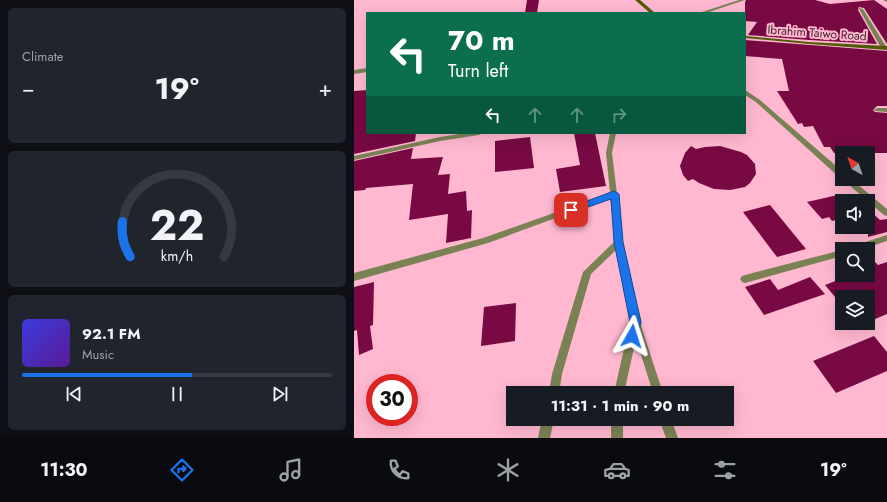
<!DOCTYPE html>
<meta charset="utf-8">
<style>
body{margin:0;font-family:Jost,sans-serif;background:#20242c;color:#f1f3f6;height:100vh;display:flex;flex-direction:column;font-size:15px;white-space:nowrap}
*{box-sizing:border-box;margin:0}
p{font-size:13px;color:#9ea1a6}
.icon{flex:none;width:22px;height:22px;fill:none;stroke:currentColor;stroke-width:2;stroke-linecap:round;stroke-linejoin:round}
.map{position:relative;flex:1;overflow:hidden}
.panel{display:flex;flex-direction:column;gap:8px;padding:8px;background:#0d0f14;width:354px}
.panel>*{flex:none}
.banner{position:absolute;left:12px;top:12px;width:380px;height:122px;border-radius:0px;box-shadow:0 4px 16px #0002;background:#0b6e4f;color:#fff;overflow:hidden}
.needle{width:26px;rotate:320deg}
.buttons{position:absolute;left:481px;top:146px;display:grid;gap:8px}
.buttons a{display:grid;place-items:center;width:40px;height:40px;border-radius:0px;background:#171b24;box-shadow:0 4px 16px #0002;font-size:20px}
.speed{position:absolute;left:12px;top:374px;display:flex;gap:8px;font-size:20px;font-weight:700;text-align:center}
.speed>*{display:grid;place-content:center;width:52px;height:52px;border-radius:50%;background:#171b24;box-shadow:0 4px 16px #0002;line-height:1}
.speed .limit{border:6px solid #d22;background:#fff;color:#111}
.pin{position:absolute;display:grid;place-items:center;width:34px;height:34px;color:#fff;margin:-17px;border-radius:8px;box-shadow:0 2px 6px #0006}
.me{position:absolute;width:44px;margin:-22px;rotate:6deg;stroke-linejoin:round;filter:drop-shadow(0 0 3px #0008)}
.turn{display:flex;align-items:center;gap:14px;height:84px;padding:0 16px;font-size:18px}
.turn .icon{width:52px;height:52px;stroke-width:2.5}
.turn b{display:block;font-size:28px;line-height:34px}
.lanes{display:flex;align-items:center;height:38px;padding:0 16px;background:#0003;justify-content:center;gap:20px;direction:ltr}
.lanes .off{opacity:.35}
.big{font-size:30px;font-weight:700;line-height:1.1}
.panel .card{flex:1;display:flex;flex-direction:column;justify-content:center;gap:6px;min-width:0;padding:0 14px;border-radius:6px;background:#20242c}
.panel .dial{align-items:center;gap:0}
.dial svg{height:104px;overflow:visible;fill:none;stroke:#363941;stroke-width:7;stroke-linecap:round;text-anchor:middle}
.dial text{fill:#f1f3f6;stroke:none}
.song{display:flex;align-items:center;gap:12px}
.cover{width:48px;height:48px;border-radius:6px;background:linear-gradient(135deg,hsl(240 70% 55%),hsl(270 70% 35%))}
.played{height:4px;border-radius:2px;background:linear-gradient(90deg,#1a73e8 55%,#363941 55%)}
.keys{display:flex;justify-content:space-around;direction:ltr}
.heat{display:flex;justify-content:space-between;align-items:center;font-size:22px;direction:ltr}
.trip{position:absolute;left:152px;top:386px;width:228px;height:40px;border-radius:0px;background:#171b24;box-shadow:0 4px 16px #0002;font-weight:700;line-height:40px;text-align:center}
.tabs{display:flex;height:64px;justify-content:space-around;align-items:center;background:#090b0e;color:#9ea1a6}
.tabs .icon{width:28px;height:28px}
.tabs .selected{color:#1a73e8}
.tabs b{font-size:18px;color:#f1f3f6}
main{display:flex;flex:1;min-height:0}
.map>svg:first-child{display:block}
</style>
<main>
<section class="panel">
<div class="card"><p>Climate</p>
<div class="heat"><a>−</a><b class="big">19°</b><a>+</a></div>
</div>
<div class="card dial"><svg viewBox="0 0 100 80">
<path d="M14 69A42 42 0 1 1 86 69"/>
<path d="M14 69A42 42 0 0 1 8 42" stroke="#1a73e8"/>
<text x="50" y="56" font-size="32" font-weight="700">22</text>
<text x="50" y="72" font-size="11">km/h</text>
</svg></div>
<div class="card">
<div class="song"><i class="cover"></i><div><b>92.1 FM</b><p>Music</p></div></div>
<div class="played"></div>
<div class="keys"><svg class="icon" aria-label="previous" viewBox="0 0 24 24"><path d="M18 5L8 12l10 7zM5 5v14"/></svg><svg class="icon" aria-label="pause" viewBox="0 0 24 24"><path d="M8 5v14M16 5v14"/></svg><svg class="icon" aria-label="next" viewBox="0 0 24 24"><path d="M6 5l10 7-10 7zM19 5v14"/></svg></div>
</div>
</section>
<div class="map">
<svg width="533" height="438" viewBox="0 0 533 438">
<rect width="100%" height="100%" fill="#ffb8d0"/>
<g fill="#780943">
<path d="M173,0H185L183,13H171Z"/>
<path d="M392,0H461L476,4L520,0L533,9V44L510,8L505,7L504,10L523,44L455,40L394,35L403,22L391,21V2Z"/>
<path d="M391,40L533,51V106H523L519,110L521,112L533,113V153H480L476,147H470L459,126L450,127L448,123L444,124L423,91H435L428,59L391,56Z"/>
<path d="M13,90V133H62L61,141L0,154V91Z"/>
<path d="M220,133H241L252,186L206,192L202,169L226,165Z"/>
<path d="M176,137L180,168L141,172V141Z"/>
<path d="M337,146L342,149L351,147L366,146L387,152L393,155L401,164L402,174L396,183L391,187L376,190L360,189L345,183L339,179L334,181L329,175L326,166L331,153Z"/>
<path d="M59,148L57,159L89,157L84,175L96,174L94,194L112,191L113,211L118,210L117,238L92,243L94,214L55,220L59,184L12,188L11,190L0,191V161Z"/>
<path d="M488,194V218L478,221L475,217L468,219L453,202Z"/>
<path d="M416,205L452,249L423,257L389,212Z"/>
<path d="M514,209L526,220L533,219V232L514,237Z"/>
<path d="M514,255L524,265L533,262V314L514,322V297H481L471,285L497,275H514Z"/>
<path d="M456,277L471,294L410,315L391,287L416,279L424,290Z"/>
<path d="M20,282L19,325L16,326L19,349L5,355L3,330L0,331V287Z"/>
<path d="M162,303L161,341L127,346L130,307Z"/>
<path d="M520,336L533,352V371L482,393L459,361Z"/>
</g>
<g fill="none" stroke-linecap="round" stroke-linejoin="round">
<g fill="#7a8254" fill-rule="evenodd">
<path d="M385,0H391L352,13H345Z"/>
<path d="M529,0H533V2Z"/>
<path d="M505,8L509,9L533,48L532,49L527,48L505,9Z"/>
<path d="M13,68V72L0,74V70Z"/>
<path d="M391,90L406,100L488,171V177H485L402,102L391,95Z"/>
<path d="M523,108H533V112L521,111L520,110Z"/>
<path d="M112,133H128L125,135L86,141L0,160V156L86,137Z"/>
<path d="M256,133H262L258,153L269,242L285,320L309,393H299L282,339L270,393H260L276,322L262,250L237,274L208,374L205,393H195L198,374L229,272L261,241L256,198L134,243L0,281V273L129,238L256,193L252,153Z"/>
<path d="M488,179H497L533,209V216L530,215Z"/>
<path d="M533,235V241L509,249H495L496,247Z"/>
<path d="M488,250V256L391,283L388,282L386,279L388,276L391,275Z"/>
<path d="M188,419H200L196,438H184Z"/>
<rect x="257" y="419" width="12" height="19"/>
<path d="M305,419H317L324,438H312Z"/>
</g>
<g fill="#525c08" fill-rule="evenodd">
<path d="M281,0H286L301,13H296Z"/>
<path d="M391,36L455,42L533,46V50L455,44L391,38Z"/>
</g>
</g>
<path fill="#1a73e8" stroke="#114b97" d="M260,191L265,194L269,242L287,322L282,340L278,341L274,340L272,336L276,322L260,242L257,199L217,213L213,210L214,208Z"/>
<g text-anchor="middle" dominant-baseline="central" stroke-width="4" stroke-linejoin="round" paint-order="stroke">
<g font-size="12" fill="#401e2b" stroke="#ffb8d0">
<text transform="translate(463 33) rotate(4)">Ibrahim Taiwo Road</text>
</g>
</g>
</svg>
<div class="buttons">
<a><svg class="needle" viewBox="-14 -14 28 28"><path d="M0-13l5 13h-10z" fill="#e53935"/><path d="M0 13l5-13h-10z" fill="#9ea1a6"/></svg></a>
<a><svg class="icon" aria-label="sound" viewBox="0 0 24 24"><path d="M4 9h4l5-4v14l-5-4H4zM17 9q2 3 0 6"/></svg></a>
<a><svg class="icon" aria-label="search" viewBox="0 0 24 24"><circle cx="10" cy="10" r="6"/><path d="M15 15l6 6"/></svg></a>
<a><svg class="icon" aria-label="layers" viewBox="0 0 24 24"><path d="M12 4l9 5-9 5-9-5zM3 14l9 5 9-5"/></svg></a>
</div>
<div class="speed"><div class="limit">30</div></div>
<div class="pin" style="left:217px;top:210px;background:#d93025"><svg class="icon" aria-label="arrive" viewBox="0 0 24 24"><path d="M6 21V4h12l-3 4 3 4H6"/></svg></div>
<svg class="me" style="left:278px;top:336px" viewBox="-20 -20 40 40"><path d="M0-17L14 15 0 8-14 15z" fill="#1a73e8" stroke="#fff" stroke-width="4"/></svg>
<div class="trip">11:31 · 1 min · 90 m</div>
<div class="banner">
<div class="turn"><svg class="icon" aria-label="left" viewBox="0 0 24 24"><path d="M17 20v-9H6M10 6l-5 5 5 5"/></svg><div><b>70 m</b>Turn left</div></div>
<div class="lanes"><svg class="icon" aria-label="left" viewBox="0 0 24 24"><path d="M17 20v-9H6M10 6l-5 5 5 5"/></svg><svg class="icon off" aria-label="ahead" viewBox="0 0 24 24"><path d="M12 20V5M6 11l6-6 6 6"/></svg><svg class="icon off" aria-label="ahead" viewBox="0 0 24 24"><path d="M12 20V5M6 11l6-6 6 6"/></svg><svg class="icon off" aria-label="right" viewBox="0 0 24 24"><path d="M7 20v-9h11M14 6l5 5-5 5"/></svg></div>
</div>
</div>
</main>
<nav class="tabs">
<b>11:30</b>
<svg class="icon selected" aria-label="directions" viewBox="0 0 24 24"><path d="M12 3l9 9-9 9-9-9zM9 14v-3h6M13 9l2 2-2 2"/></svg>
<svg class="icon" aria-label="music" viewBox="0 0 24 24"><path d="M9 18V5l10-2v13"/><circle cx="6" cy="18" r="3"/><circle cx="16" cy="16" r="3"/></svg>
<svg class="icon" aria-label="phone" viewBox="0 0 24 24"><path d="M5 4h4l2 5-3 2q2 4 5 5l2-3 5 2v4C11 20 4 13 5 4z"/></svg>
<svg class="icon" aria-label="climate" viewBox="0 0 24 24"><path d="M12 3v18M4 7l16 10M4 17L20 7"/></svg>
<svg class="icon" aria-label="car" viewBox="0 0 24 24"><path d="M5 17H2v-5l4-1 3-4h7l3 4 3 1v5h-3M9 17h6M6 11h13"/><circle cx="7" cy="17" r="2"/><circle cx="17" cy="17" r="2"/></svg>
<svg class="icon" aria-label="filters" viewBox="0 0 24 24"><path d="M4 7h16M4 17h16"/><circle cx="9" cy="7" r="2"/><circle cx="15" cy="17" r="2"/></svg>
<b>19°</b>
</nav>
